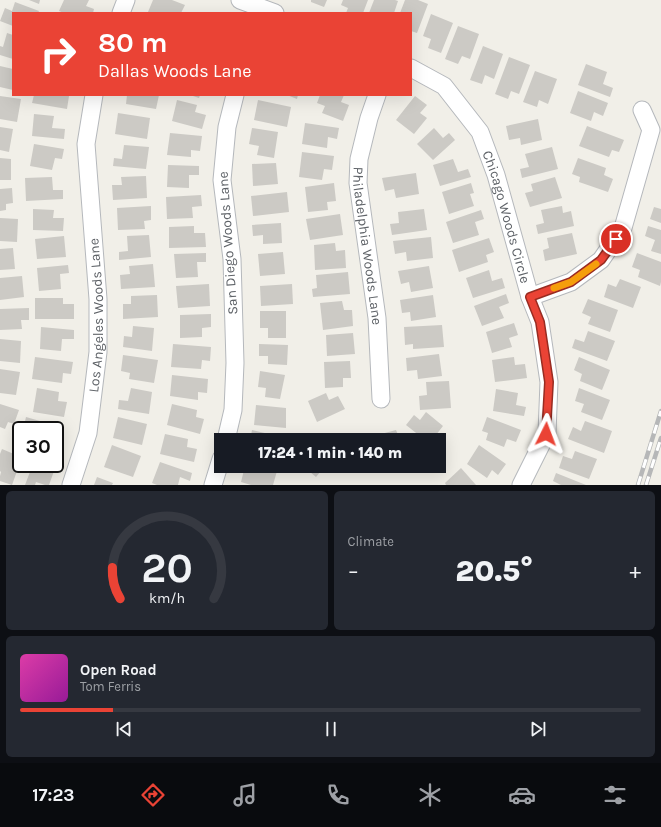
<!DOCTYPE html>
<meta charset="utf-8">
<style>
body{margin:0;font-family:Karla,sans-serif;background:#242831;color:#f1f3f6;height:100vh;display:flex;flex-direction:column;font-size:15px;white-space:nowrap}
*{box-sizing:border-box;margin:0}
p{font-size:13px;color:#9ea1a6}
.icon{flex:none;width:22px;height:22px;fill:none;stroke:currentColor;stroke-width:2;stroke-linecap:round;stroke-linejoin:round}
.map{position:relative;height:485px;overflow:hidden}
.drawer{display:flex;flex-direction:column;gap:6px;padding:6px;background:#0d0f14;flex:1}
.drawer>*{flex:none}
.top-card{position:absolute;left:12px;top:12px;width:400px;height:84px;border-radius:0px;box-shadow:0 4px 16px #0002;background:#ea4335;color:#fff;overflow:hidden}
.speed{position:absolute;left:12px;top:421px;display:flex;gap:8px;font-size:20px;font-weight:700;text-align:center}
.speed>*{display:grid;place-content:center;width:52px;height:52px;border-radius:50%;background:#171b24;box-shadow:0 4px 16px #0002;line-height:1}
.speed .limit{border:2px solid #111;border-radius:6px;background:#fff;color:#111}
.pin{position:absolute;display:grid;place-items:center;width:34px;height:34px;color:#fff;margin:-17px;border:2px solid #fff;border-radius:50%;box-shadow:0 1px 4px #0007}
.me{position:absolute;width:44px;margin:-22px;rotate:3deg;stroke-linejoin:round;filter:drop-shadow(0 0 3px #0008)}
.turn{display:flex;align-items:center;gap:14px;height:84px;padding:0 20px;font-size:18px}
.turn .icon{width:52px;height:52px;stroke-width:2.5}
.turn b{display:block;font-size:28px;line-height:34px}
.big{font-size:30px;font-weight:800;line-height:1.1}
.drawer .card{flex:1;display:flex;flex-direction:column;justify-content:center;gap:6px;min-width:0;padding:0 14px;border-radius:6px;background:#242831}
.drawer .dial{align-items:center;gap:0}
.dial svg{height:104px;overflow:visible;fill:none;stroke:#363941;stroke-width:7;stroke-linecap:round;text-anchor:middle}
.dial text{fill:#f1f3f6;stroke:none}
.song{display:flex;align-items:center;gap:12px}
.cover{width:48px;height:48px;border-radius:6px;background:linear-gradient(135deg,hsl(320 70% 55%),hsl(300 70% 35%))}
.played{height:4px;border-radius:2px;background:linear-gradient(90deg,#ea4335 15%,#363941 15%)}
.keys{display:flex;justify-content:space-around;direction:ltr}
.heat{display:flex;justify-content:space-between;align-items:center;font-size:22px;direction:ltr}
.drawer .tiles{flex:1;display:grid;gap:6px;grid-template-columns:1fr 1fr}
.card:last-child{grid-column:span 2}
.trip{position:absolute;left:214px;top:433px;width:232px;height:40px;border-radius:0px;background:#171b24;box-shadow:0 4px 16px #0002;font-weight:800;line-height:40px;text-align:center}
.menu{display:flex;height:64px;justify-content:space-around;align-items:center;background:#090b0e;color:#9ea1a6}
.menu .icon{width:28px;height:28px}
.menu .active{color:#ea4335}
.menu b{font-size:18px;color:#f1f3f6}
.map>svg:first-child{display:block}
</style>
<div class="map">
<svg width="661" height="485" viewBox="0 0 661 485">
<rect width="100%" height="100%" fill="#f1efe8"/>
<g fill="#cccac5">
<path d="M29,0H40L39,4Z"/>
<path d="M64,0H89L86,6L94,9L93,13H64L59,11Z"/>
<path d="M153,0H172L185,5L181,13H150L148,12Z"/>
<path d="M311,0H327L324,7L311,2Z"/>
<path d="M343,0H368L363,13H346L348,8L341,5Z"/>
<path d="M374,0H395L398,1L394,13H369Z"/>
<path d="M405,0H418L428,4L417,33L411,31V13H400Z"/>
<path d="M15,2L39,11L38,13H13V26L0,21L5,8L12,11Z"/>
<path d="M431,14L453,23L441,53L428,48L431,39L423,36Z"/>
<path d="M458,26L479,34L470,59L462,56L458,64L445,59Z"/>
<path d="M7,33L13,35V59L0,55V46L3,47Z"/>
<path d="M483,46L503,54L494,79L485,75L482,84L470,80Z"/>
<path d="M509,57L530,65L519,94L511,91L508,99L495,94Z"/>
<path d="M586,64L607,72L603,84L613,88L610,97L578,85Z"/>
<path d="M0,66L13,69V90L0,87Z"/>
<path d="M535,71L557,79L548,104L539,100L537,107L523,102Z"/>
<path d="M578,91L608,103L603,116L594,112L591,121L570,113Z"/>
<path d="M34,95H63L69,96L67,109L32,103Z"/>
<path d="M127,95H159L156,109L126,104Z"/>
<path d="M190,95H200L199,98Z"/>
<path d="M287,95H298L297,99Z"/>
<path d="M320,95H344L341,102L349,105L343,121L322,113L325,106L317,103Z"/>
<path d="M0,96L21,99L17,122L0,119Z"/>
<path d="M415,96L427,105L420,113L427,118L414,134L396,120Z"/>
<path d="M177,100L197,105L195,112L206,115L202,129L172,121Z"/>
<path d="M258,100L291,107L287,127L254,120Z"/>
<path d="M118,113L150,118L147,139L115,134Z"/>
<path d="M34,114L54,116L52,128L65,129L64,139L32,136Z"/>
<path d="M538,119L542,140L521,145L520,138L509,140L506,126Z"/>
<path d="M305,123L339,128L337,139L328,137L327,148L302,144Z"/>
<path d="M587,126L624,140L619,152L612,150L609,157L579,146Z"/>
<path d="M0,127L13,129L9,152L0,150Z"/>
<path d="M252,128L278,132L274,158L257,155L259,146L249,144Z"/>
<path d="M434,128L443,138L449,133L455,140L433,160L417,144Z"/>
<path d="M170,133L202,136L200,151L191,150V157L167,155Z"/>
<path d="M34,144L64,149L62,159L55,158L52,170L30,166Z"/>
<path d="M124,145L149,147L146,169L113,166L114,158L122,159Z"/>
<path d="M552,147L558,169L522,178L520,169L529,167L525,154Z"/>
<path d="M302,152L334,156L332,170L324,169L322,180L299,177Z"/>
<path d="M0,158L11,159V180H0Z"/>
<path d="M578,158L606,168L604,175L613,179L608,192L579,182L580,177L572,174Z"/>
<path d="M453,159L458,172L468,169L471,177L440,186L433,165Z"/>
<path d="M276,163L278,184L253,186L252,164Z"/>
<path d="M168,165L199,166V175H189V188L167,187Z"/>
<path d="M416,173L419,194L396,198L394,189L385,191L382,178Z"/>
<path d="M146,176L147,198L113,200L112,185H122L121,177Z"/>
<path d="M52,177L53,190H63V199L26,201L25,178Z"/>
<path d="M555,177L562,198L530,207L525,193L533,191L531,184Z"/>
<path d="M334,183L336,201L327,202L328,210L308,212L305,187Z"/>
<path d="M471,183L474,193L470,194L474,206L449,214L442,192Z"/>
<path d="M12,188L13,203L6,204V210L0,211V189Z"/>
<path d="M287,192L289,212L253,216L251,196Z"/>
<path d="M201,195L202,206L192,207L193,218L167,219L166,197Z"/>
<path d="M151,206V220L144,221L145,229L118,230L117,208Z"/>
<path d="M562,206L563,213L571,211L574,226L538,234L536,225L544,223L541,210Z"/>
<path d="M654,207L661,209V223L650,219Z"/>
<path d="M33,209L54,210L53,218H64L63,231L33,230Z"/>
<path d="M424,209L427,230L392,235L390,224L399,223L398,212Z"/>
<path d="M481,210L484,219L475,222L479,235L453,243L446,222Z"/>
<path d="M340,214L343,235L310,240L306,219Z"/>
<path d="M0,218L18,219L17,242L0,241Z"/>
<path d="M281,223L282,243L263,244V235L253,236L252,225Z"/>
<path d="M194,226V233H205L206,247L169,248V227Z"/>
<path d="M648,226L661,230V254L651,251L655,240L645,236Z"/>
<path d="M572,233L577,254L545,261L543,250L549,248L547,238Z"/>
<path d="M149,235L151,257L119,260V252L128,251L127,236Z"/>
<path d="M64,236L66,257L37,259L35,239Z"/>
<path d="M431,237L433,258L407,261L406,252L395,254L393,241Z"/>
<path d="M489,238L494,252L486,255L488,262L459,272L452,250Z"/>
<path d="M335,243L336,251L345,250L346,268L315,270L314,245Z"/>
<path d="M13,248L15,269L0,270V249Z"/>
<path d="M283,252L285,274L260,276L258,254Z"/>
<path d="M206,253V262H197L198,277L176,278L174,254Z"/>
<path d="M637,253L661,262V282L660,286L638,277L640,270L632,267Z"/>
<path d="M153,264L155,287L121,289L120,275L130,274L129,266Z"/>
<path d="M68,265L69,273L60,274L61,289L39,291L37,268Z"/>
<path d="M429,266L433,288L411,292L409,282L401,284L398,271Z"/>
<path d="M489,270L492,281L502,278L505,288L473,298L466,278Z"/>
<path d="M348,272L350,294L313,297L312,289L317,288L316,275Z"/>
<path d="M22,276L24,297L0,300V278Z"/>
<path d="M620,279L641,287L633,308L604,297L608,284L616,287Z"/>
<path d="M209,284L210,306L178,308L176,286Z"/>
<path d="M292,284L293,304L261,306L260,286Z"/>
<path d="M506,294L509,303L499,307L504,318L482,326L474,306Z"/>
<path d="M157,295L158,317L123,319V304H131V296Z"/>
<path d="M433,295L436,317L411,321L410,312L402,313L400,300Z"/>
<path d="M35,298H63V304H74V319H35Z"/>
<path d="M588,299L618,310L610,332L588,324L591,317L582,313Z"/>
<path d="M342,301L344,310H352L353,326L323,330L320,303Z"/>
<path d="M29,308V320H21L22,329L0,330V309Z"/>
<path d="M260,311H286V338H268V328H260Z"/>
<path d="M211,314V327L202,328V337L180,338V315Z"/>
<path d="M514,323L518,335L509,338L512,347L492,353L486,332Z"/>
<path d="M442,325L444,347L413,349V344L405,345L404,327Z"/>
<path d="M133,326L154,328L152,351L123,347L124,336L132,337Z"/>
<path d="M41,327L74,330V339H62L61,351L40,349Z"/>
<path d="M588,331L615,341L607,361L572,348L575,339L584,342Z"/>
<path d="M353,333L355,354L327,356L326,335Z"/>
<path d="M0,339L21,341L20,363L0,361Z"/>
<path d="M173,344L211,347L210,361L202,360L201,369L171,367Z"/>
<path d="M259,344L288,345L287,365L268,364V356H259Z"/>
<path d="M439,354L442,376L418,379L417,370L407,371L406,358Z"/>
<path d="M123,355L158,360L154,383L129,379L130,373L121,371Z"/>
<path d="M35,357L73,362L71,374L63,373L62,383L32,379Z"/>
<path d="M514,357L515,365L525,364L527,378L495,382L492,360Z"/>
<path d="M579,357L610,370L602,390L580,381L582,374L574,370Z"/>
<path d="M350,361L351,378H343V387L325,388L324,362Z"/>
<path d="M0,369L20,372L16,395L0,393Z"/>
<path d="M260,371L285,375L280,399L265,397L266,388L258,387Z"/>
<path d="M172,375L208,379L207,393L198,392V400L170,396Z"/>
<path d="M449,381L451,408L420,410L419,396L427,395L426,382Z"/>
<path d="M37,388L59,392L58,401L67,402L64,417L33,412Z"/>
<path d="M131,388L152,392L149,414L118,409L119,400L128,401Z"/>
<path d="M579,388L610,400L602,420L581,412L584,404L575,401Z"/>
<path d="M496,389L518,393L516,405L526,407L524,416L493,411Z"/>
<path d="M326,393L329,400L338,396L345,409L317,422L308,401Z"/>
<path d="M0,404L19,410L14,424L8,422L5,429L0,427Z"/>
<path d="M172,404L197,410L196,417L204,419L200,434L167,425Z"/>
<path d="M256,405L286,408V428L254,425Z"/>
<path d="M426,412L443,426L432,440H425L406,425L414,415L420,420Z"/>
<path d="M26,417L61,427L59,435L55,434V430H23Z"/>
<path d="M118,417L147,424L142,445L113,438Z"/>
<path d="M487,417L521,430L516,442L507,439L504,447L486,440L488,433L482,431Z"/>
<path d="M585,421L612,431L604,453L568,439L573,427L581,431Z"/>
<path d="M252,430L282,437V440H250Z"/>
<path d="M396,430L399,437L406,435L408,440H383L381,434Z"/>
<path d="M165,434L188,439L187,447L197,449L194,462L160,454Z"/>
<rect x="354" y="437" width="15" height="3"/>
<path d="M112,445L141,456L133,477L104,467Z"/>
<path d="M479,445L506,464L498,475L492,470L487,478L467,464Z"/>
<path d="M2,449L21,457V460L12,485L0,481V476L1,472L0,471V454Z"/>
<path d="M575,451L597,459L589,479L559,468L563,456L572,459Z"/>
<path d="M55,459L58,460L49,485H45L36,482L35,485H25L33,464H55Z"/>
<path d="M160,462L192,473L190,481L180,477L178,485H157L152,483Z"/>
<path d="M245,466H259L277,471L273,485H251L241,482Z"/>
<path d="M303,466H325L316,477Z"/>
<path d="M348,466H371V469L348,470Z"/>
<path d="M461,468L476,485H446L445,483Z"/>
<path d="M556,473L586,485H561L553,481Z"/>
<path d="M97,477L113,483L112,485H94Z"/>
</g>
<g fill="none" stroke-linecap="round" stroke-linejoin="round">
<g stroke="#b5b8bc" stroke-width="19">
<g id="minor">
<path d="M240,0L275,13"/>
<path d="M121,13L126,0"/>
<path id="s1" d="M411,68L444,86L480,132L496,175L530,297L540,322L549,382L547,433L521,485"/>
<path id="s2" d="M377,95L369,118L359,159L358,183L377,318L381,399"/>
<path d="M530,297L571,282L601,260L623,228L651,130L642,110"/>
<path d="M226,440L233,410L235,363L232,259L222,180L227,127L235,95"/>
<path id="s3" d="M71,485L88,433L98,352V299L86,144L94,95"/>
<path d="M213,485L221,459"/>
</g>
</g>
<use href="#minor" stroke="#fff" stroke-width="17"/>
<g stroke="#b6b7b8" stroke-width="4.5">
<g id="rail">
<path d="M638,485L661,411"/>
<path d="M646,485L661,438"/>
</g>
</g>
<use href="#rail" stroke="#fff" stroke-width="3" stroke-dasharray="9" stroke-linecap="butt"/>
</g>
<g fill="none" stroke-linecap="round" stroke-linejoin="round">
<g stroke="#982c22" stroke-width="10">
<path id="route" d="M546,434L549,382L540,322L530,297L571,282L601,260L616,239"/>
</g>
<use href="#route" stroke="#ea4335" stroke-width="7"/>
<path stroke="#f59e0b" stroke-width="7" d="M554,288L571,282L596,264"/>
</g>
<g text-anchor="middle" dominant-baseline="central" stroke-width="3" stroke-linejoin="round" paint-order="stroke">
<g font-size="14" fill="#5f6368" stroke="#fff">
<text stroke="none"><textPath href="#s1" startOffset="185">Chicago Woods Circle</textPath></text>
<text transform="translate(228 243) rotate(-94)">San Diego Woods Lane</text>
<text stroke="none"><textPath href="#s2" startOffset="154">Philadelphia Woods Lane</textPath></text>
<text stroke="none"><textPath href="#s3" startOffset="173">Los Angeles Woods Lane</textPath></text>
</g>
</g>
</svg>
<div class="speed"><div class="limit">30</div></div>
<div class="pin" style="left:616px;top:239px;background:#d93025"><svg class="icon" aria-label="arrive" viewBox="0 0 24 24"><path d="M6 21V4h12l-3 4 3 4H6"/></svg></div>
<svg class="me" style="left:546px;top:434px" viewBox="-20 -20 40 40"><path d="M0-17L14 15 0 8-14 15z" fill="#ea4335" stroke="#fff" stroke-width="4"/></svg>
<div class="trip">17:24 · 1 min · 140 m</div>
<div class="top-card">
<div class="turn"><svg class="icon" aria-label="right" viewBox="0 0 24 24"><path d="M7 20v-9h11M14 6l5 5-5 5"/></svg><div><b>80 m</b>Dallas Woods Lane</div></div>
</div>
</div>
<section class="drawer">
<div class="tiles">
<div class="card dial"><svg viewBox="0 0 100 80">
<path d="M14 69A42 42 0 1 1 86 69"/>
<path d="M14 69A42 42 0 0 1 8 45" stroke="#ea4335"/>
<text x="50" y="56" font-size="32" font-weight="700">20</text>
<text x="50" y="72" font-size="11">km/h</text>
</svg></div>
<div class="card"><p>Climate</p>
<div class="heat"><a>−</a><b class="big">20.5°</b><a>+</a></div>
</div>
<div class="card">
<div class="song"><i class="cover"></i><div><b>Open Road</b><p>Tom Ferris</p></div></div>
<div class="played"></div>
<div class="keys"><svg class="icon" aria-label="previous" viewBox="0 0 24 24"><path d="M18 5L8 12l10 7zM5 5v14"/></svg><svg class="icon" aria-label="pause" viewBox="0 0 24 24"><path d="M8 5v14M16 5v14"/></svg><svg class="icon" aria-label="next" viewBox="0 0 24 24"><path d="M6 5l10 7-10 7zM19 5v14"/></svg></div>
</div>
</div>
</section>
<nav class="menu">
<b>17:23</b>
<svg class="icon active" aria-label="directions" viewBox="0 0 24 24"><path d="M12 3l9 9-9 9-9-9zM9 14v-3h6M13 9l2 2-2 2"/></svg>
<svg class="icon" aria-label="music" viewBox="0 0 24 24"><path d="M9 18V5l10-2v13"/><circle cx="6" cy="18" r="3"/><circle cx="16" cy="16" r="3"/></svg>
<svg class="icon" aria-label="phone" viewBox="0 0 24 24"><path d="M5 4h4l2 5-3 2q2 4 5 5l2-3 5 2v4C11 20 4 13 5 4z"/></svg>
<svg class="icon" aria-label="climate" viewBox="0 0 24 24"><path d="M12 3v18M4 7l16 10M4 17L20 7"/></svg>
<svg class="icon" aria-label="car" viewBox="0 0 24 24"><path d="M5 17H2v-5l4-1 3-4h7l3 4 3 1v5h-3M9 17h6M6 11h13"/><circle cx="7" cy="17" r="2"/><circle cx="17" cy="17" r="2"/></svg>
<svg class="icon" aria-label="filters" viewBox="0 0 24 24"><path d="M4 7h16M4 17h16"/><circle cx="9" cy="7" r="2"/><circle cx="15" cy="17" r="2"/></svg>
</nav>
